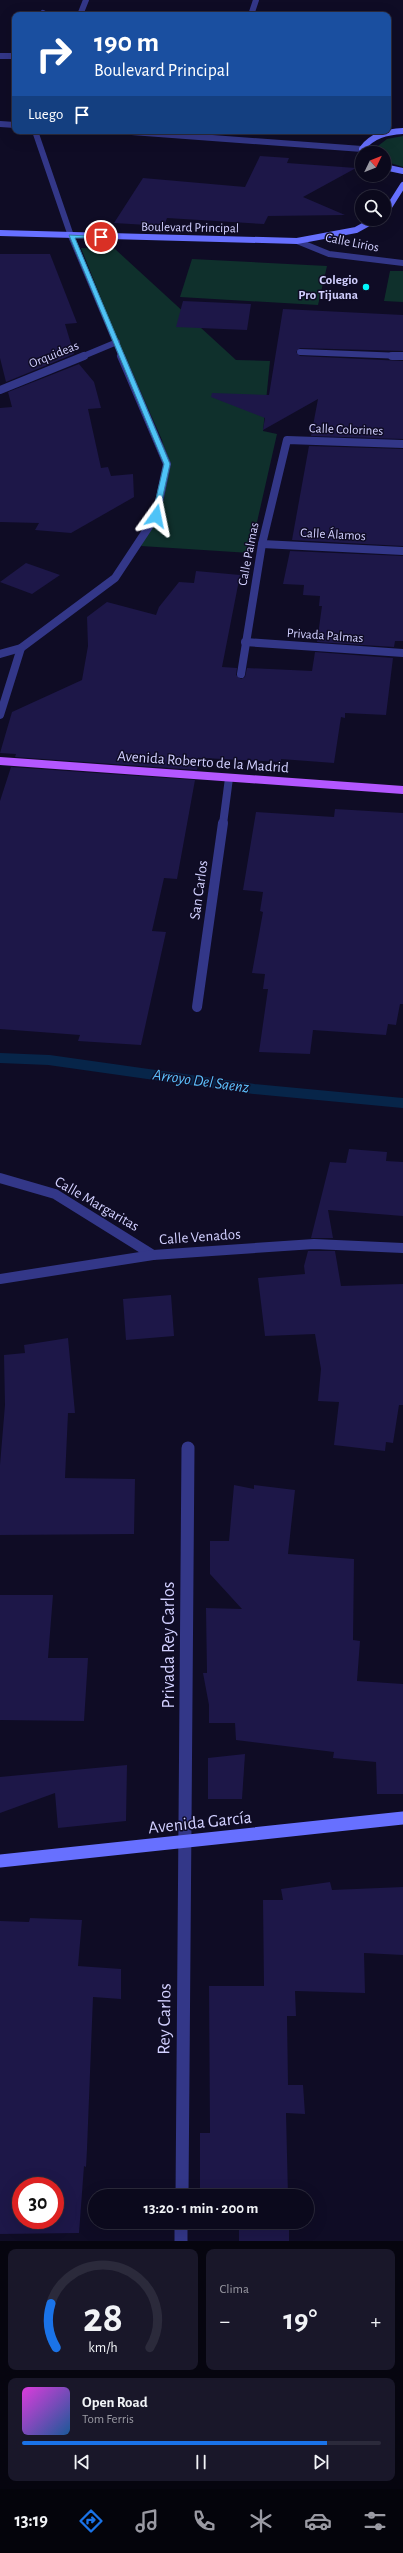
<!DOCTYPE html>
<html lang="es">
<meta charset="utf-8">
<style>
body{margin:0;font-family:"Alegreya Sans",sans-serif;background:#191729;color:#f1f3f6;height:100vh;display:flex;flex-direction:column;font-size:15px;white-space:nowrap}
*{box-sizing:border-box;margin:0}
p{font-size:13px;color:#9a9aa3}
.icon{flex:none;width:22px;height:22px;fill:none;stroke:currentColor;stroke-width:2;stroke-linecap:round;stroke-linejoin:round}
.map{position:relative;height:2241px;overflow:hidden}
.side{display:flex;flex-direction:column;gap:8px;padding:8px;background:#06050f;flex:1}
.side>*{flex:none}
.guide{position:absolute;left:12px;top:12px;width:379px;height:122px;border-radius:8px;box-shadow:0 4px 16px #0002,0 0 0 1px #2b2a3b;background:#1a4fa0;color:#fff;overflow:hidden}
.needle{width:26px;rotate:47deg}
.fabs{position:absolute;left:355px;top:146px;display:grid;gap:8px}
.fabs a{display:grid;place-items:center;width:36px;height:36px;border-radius:50%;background:#0b091c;box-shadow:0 4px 16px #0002,0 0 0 1px #2b2a3b;font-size:20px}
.speed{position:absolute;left:12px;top:2177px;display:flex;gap:8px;font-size:20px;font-weight:700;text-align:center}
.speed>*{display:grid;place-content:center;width:52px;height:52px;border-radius:50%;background:#0b091c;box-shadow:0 4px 16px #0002,0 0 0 1px #2b2a3b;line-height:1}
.speed .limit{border:6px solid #d22;background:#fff;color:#111}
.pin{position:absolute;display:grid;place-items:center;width:34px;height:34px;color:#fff;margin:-17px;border:2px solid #fff;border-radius:50%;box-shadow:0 1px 4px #0007}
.me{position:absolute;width:44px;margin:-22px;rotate:12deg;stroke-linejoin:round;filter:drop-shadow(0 0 3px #0008)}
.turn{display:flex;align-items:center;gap:14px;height:84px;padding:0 16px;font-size:18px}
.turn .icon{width:52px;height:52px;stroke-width:2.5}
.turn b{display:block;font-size:28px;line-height:34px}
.then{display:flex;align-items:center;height:38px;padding:0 16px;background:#0003;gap:8px;font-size:15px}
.big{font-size:30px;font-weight:600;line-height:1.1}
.side .tile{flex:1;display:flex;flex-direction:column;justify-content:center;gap:6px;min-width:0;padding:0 14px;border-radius:8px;background:#191729}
.side .dial{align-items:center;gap:0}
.dial svg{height:104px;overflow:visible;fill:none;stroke:#2b2a3b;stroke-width:7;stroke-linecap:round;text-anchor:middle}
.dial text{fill:#f1f3f6;stroke:none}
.song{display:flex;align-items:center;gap:12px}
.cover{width:48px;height:48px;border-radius:6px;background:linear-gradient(135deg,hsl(300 70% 55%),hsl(210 70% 35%))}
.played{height:4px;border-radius:2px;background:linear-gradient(90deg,#1a73e8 85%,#2b2a3b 85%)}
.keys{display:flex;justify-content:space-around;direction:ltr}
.heat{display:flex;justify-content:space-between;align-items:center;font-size:22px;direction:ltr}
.side .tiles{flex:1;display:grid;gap:8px;grid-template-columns:1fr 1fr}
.tile:last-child{grid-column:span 2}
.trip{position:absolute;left:88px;top:2189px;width:226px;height:40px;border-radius:20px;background:#0b091c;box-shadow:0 4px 16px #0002,0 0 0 1px #2b2a3b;font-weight:600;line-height:40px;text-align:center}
.dock{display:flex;height:64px;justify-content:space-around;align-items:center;background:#04040b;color:#9a9aa3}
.dock .icon{width:28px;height:28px}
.dock .current{color:#1a73e8}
.dock b{font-size:18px;color:#f1f3f6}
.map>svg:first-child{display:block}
</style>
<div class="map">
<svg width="403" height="2241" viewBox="0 0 403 2241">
<rect width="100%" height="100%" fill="#0f0c25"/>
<g fill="#0f302c">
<path d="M403,136V167L384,161V153H375L374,149L387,139Z"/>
<path d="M81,248L115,249L236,360L270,361L263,431L277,434L250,553L141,546L163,495L166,467L162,440L118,341Z"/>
<path d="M192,259L327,266L318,305L180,297Z"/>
<path d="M390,271H403V302L384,301Z"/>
</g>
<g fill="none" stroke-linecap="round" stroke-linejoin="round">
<path stroke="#072549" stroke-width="10" d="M0,1058L49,1060L254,1089L403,1103"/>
</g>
<g fill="#1d1748" fill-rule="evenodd">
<path d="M260,156L289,158L287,163L356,168L303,197L345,215L268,216L264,224L167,218L164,226L114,223L143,178L245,187Z"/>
<path d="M0,254H50L77,323L65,324L74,354L6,382L0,358Z"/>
<path d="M183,301L251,304L247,330L176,327Z"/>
<path d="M283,309L403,315V351L300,348L296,352L300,356L403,361V439L311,436L318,399L263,430L265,418L211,397L212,393L269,395Z"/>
<path d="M79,364L94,382L101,408L88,409L101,468L108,467L111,476L133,474L134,497L71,533L35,530L39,523L0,522V408L12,407L8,392Z"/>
<path d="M309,446L403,449V546L292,540Z"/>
<path d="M290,551L403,556V641H395L394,647L317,642L322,606H319L320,596L303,595L304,585L283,584Z"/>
<path d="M26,563L60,575L32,594L0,582Z"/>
<path d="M196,571L240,575L222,667L237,668L236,675L241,679L245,677L247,668L312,671L315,652L393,658L386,715L345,713V718L341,717L334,763L281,759V762L203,758L201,766H198L197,770L15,757L16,754L0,753L12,712L82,680L88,646L87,617L107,602L156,615L159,607L179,582L194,583Z"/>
<path d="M11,767L195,780L177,879L164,878L152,931L166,932L141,1045L78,1041L80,1035L0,1029V801Z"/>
<path d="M335,809L403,813V1004H400L396,1025L388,1024L386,1035L313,1030L310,1054L259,1052L268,989H263L265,974L252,973L263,912L260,911L263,892L243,890L256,812L334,817Z"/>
<path d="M349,1149L387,1152L386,1161L403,1162V1216L328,1210L333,1238H311L330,1162L346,1163Z"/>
<path d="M308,1251H335L341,1286L403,1284V1405H399L393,1443L386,1442L385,1451L334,1445L339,1402L318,1401L321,1369L315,1334L265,1336L258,1278L305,1274L304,1266Z"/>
<path d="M171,1295L174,1336L126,1340L123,1299Z"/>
<path d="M68,1338L75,1413H68L65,1478L135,1479L134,1534L0,1535V1465L5,1405L4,1355L25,1353L24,1345Z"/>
<path d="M234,1485L254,1489V1485L295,1490L288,1554L354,1559L353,1640L360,1641L357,1681L403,1684V1794H377L376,1762L333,1758L334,1752L236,1740L235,1723H209V1705L203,1673H207L206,1608L242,1609L210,1574V1541H229Z"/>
<path d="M0,1595H53L48,1658H88L84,1721L0,1720Z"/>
<path d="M245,1754L242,1799H208V1758Z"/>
<path d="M127,1765L126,1821L58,1828L55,1793L0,1813V1777Z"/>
<path d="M330,1882L332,1890L403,1887V1955L364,1953L365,1993L295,1991L296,2016H287L288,2085H303L305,2114L286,2113L288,2196H200V2133H210L209,1986H264L263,1900H283L281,1889Z"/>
<path d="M30,1918L82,1920L78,1966L121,1969V1999L93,1997L87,2149L86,2167L84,2166L79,2233L0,2234V1921L29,1922ZM21,2186H55V2220H21Z"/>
<rect x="239" y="2222" width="50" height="19"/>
</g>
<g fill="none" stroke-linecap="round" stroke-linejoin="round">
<g stroke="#333788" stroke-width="6">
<path d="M42,15L43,13"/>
<path d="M80,15L86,0"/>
<path d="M251,15L256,0"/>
<path d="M0,56H15"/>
<path d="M0,124L15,125"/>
<path d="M35,131L71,236L122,357"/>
<path d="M118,131L362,149"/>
<path d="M297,241L329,254L403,263"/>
<path d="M300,352L403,356"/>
<path d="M81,357L117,342"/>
</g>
<g stroke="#333788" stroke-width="8">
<path d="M392,356H403"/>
<path d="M0,390L84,356"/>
<path d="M262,544L403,551"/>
<path d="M245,642L403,653"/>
<path d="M0,654L21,648L115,578L156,516L167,464L121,356"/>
<path d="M241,674L262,544L287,440L403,444"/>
<path d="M0,715L21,648"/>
<path d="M223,824L229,778"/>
</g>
<g stroke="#333788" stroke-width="10">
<path d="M197,1007L223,823"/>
<path d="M0,1178L55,1194L153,1255"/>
<path d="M0,1279L153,1255L314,1244L403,1248"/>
</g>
<g stroke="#333788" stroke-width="13">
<path d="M182,2196L188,1448"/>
<path d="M181,2222V2241"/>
</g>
<g stroke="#6770ff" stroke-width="6">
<path d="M363,153L362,149C372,135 387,132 403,131"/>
<path d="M384,167L403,171"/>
<path d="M384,215L403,185"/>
<path d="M0,233L297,241L356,230L376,219"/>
</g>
<path stroke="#6770ff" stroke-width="13" d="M0,1861L403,1818"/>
<path stroke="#b357ff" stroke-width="8" d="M0,761L403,790"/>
</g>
<path fill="#4fc3f7" stroke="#337fa1" d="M69,235L104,237L75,238L170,464L158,518L152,516L164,464Z"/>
<circle fill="#00f7fb" stroke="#0f0c25" stroke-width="1.5" cx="366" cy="287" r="4"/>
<g text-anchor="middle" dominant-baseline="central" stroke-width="3" stroke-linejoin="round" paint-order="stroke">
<g font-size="13" fill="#d2d0ff" stroke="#0f0c25">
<text transform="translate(190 228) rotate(1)">Boulevard Principal</text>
<text transform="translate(352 243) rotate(11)">Calle Lirios</text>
<text transform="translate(54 355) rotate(-22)">Orquideas</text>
<text transform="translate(346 430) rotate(2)">Calle Colorines</text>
<text transform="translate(333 535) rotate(3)">Calle Álamos</text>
<text transform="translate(249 554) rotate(-79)">Calle Palmas</text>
<text transform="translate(325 636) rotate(4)">Privada Palmas</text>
</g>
<g font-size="13" font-weight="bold" fill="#d2d0ff" stroke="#0f0c25" text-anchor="end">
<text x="358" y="280">Colegio<tspan x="358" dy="15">Pro Tijuana</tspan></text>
</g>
<g font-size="15" fill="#d2d0ff" stroke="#0f0c25">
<text transform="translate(203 762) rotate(4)">Avenida Roberto de la Madrid</text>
<text transform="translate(199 890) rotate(-82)">San Carlos</text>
<text transform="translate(97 1204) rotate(30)">Calle Margaritas</text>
<text transform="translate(200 1237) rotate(-4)">Calle Venados</text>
</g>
<g font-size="16" font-style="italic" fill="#5ec2ff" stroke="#0f0c25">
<text transform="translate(201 1081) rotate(8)">Arroyo Del Saenz</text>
</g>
<g font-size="18" fill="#d2d0ff" stroke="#0f0c25">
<text transform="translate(169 1645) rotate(-90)">Privada Rey Carlos</text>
<text transform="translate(200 1823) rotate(-6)">Avenida García</text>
<text transform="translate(165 2019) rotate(-89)">Rey Carlos</text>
</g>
</g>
</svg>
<div class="fabs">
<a><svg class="needle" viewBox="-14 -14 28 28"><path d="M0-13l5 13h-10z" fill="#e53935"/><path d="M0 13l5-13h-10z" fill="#9a9aa3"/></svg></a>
<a><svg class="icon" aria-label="search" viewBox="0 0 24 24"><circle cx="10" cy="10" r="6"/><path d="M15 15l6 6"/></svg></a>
</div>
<div class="speed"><div class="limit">30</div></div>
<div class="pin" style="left:101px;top:237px;background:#d93025"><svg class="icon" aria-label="arrive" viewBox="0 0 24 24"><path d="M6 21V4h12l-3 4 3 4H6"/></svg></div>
<svg class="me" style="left:156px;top:516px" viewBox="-20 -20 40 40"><path d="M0-17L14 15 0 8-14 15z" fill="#4fc3f7" stroke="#fff" stroke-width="4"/></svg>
<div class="trip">13:20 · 1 min · 200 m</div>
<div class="guide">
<div class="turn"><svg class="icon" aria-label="right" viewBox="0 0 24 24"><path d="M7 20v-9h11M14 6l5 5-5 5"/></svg><div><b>190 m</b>Boulevard Principal</div></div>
<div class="then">Luego<svg class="icon" aria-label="arrive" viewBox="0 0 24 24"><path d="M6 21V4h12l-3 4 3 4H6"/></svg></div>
</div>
</div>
<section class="side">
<div class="tiles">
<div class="tile dial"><svg viewBox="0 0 100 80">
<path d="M14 69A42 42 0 1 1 86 69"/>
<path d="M14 69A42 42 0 0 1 10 35" stroke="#1a73e8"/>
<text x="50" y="56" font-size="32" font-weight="700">28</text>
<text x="50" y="72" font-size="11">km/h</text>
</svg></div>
<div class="tile"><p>Clima</p>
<div class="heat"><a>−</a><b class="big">19°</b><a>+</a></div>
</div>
<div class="tile">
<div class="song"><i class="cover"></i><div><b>Open Road</b><p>Tom Ferris</p></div></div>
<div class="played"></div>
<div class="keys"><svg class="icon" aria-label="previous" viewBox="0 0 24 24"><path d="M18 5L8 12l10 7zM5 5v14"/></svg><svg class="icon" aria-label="pause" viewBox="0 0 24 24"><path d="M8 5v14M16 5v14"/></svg><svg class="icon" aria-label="next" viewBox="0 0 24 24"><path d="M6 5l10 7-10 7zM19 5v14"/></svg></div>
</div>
</div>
</section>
<nav class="dock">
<b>13:19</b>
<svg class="icon current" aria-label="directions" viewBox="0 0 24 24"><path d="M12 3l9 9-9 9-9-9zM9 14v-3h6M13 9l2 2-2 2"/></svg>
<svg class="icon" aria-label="music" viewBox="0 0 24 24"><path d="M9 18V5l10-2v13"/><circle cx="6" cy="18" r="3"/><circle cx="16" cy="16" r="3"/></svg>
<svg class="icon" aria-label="phone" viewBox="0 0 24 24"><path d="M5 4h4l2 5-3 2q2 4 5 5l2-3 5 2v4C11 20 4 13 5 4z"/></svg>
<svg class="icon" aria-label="climate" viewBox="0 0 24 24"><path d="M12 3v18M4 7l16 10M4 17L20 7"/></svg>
<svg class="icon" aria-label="car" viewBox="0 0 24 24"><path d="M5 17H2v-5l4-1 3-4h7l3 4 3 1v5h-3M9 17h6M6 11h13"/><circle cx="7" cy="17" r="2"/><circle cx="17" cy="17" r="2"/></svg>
<svg class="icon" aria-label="filters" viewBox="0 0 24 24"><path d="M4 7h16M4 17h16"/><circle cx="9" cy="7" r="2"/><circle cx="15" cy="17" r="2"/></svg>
</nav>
